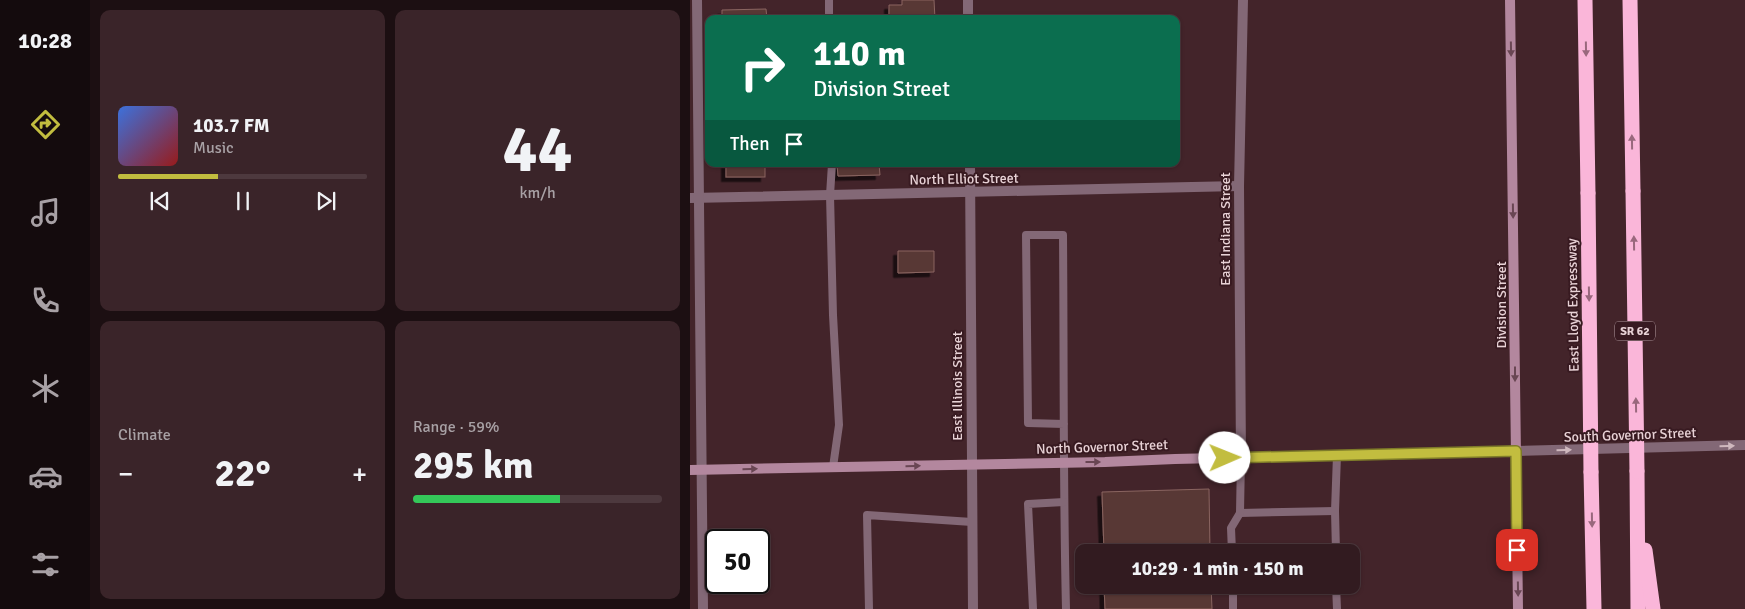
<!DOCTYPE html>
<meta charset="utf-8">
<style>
body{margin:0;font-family:Signika,sans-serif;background:#3a2429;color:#f1f3f6;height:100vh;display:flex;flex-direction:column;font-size:19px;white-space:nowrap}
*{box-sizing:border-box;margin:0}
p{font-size:16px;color:#a8a1a5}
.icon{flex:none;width:28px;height:28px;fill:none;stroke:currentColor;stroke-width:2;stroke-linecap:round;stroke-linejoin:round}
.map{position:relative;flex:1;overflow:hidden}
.panel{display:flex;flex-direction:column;gap:10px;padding:10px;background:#1c0f12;width:600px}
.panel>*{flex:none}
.hud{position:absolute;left:15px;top:15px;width:475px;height:152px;border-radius:10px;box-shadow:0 1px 4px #0004,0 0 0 1px #4d393e;background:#0b6e4f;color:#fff;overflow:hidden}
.speed{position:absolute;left:15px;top:529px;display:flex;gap:10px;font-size:25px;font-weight:700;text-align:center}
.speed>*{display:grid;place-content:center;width:65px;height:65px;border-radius:50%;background:#321b20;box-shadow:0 1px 4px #0004,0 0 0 1px #4d393e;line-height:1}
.speed .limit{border:2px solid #111;border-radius:8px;background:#fff;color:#111}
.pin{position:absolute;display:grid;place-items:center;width:42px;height:42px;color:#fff;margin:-21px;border-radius:10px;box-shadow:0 2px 8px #0006}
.me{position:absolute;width:55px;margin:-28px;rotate:89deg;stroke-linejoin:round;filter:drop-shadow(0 0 4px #0008)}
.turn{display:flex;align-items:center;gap:18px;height:105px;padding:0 25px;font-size:22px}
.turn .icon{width:65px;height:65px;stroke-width:2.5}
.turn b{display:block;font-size:35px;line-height:42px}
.then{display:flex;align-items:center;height:48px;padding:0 25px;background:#0003;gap:10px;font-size:19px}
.big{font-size:38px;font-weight:700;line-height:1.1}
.panel .tile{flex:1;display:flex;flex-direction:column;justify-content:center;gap:8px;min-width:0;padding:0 18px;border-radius:10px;background:#3a2429}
.panel .dial{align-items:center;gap:0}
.dial b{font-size:65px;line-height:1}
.song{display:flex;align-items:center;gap:15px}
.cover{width:60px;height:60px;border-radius:8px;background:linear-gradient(135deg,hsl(220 70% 55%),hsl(0 70% 35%))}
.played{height:5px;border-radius:2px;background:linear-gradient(90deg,#c2bd3f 40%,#4d393e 40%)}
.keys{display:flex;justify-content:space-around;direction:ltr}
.heat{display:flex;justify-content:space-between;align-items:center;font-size:28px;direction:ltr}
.charge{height:8px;border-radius:4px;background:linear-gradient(90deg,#34c759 59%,#4d393e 0)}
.panel .tiles{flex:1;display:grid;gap:10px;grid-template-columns:repeat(2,1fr)}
.trip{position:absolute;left:385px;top:544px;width:285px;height:50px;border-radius:10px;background:#321b20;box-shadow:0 1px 4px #0004,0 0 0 1px #4d393e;font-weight:700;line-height:50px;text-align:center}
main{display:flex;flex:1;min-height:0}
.tabs{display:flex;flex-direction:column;width:90px;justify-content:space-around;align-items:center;background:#140b0d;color:#a8a1a5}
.tabs .icon{width:35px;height:35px}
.tabs .selected{color:#c2bd3f}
.tabs b{font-size:22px;color:#f1f3f6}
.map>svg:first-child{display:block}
</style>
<main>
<nav class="tabs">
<b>10:28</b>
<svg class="icon selected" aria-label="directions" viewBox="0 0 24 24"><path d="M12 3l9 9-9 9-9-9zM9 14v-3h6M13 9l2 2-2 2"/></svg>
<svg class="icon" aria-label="music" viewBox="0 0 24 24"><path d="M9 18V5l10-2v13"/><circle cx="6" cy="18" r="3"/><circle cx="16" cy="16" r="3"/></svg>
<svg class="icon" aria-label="phone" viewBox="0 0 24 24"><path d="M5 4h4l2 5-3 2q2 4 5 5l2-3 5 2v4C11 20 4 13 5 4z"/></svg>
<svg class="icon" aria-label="climate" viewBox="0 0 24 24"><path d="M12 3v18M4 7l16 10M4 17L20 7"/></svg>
<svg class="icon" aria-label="car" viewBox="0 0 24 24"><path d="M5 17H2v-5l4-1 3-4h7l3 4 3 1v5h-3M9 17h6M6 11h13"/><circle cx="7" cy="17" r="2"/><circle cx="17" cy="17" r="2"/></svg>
<svg class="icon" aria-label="filters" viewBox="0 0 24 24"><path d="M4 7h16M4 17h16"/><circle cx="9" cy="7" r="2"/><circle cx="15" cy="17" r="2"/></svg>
</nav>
<section class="panel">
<div class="tiles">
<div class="tile">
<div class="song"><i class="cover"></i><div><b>103.7 FM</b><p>Music</p></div></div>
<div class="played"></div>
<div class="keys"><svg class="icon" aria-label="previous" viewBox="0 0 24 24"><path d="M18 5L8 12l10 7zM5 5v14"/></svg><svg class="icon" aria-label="pause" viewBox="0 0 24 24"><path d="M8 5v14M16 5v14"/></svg><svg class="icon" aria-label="next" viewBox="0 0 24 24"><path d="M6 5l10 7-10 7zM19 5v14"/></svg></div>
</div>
<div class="tile dial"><b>44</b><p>km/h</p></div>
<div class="tile"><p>Climate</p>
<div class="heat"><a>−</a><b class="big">22°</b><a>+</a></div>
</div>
<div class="tile"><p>Range · 59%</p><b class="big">295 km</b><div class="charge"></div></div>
</div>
</section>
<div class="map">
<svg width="1055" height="609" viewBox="0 0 1055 609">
<defs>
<filter id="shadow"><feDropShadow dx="-4.5" dy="4.5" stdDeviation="0" flood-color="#0009"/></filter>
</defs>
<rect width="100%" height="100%" fill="#43242a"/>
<g fill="#593834" stroke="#8a6561" filter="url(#shadow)">
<path d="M212,0H244L245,19H199V5H212Z"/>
<path d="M76,9L77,19H32V10Z"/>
<rect x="36" y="164" width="39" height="13"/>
<path d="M147,164H189L190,175L148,176Z"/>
<path d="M208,251H244V272L208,273Z"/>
<path d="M519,489L520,552H414L412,492Z"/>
<path d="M414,585H521L522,609H415Z"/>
</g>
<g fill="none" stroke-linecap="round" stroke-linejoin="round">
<g stroke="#836876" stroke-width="8">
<path d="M139,0V19"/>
<path d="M142,164L140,195L143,315L149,425L143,467"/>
<path d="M374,424L338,423L336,235H373C374,360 373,484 376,609"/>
<path d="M550,513L645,511"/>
<path d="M542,552L541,528L550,513L551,458"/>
<path d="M646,552L645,511L647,455"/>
<path d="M543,585V609"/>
<path d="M646,585L647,609"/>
<path d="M179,609L177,515L282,522"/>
<path d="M343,609L338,504L374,502"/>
</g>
<g stroke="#836876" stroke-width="10">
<path d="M278,0V19"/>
<path d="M280,164L283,609"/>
<path d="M0,198L549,186"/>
<path d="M551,458L549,186L553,0"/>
</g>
<g stroke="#836876" stroke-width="10">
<path d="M7,0L13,609"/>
<path d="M826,451L1055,445"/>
</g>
<g stroke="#b3879e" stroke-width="10">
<path d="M820,0L828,609"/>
<path d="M0,470L415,462L485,459L826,451"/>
</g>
<g stroke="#fab6d9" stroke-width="15">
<path d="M895,0L898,193"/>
<path d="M940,0L943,191"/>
<path d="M947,471L948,609"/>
<path d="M901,472L904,609"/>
<path d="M955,550L963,609"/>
</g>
<g stroke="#fab6d9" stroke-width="15">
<path d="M943,191L947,471"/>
<path d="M898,193L901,472"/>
</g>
</g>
<defs><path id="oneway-solid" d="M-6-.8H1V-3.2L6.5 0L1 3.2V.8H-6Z" transform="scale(1.25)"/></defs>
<g fill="#694653">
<use href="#oneway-solid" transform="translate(821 49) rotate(89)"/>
<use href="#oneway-solid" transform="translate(823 211) rotate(89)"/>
<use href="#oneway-solid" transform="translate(825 374) rotate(90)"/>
<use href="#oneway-solid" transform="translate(403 462)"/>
<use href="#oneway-solid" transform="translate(223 466) rotate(-1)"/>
<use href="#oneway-solid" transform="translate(60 469) rotate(-1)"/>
<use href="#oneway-solid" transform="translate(828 589) rotate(89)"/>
</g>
<g fill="#99687d">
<use href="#oneway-solid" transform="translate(896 49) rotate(89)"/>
<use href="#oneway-solid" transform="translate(942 142) rotate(-91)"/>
<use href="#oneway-solid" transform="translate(944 243) rotate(-91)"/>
<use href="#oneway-solid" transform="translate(899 294) rotate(89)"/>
<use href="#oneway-solid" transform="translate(946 405) rotate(-91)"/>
<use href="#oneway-solid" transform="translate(902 520) rotate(89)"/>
</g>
<g fill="#cfb8be">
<use href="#oneway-solid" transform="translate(1037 446) rotate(-2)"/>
<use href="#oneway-solid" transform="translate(874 450) rotate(-2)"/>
</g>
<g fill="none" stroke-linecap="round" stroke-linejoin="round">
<g stroke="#7e7b29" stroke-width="12">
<path id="route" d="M535,458L826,451L827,550"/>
</g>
<use href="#route" stroke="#c2bd3f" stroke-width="9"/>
</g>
<g text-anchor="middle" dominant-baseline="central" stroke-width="4" stroke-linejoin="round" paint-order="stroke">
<rect fill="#381a21" stroke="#b39ba0" stroke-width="1" x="925" y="321.5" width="40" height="19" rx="4"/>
<g font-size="12" font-weight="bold" fill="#e8d2d6">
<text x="945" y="331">SR 62</text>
</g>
<g font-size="14" fill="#e8d2d6" stroke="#381a21">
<text transform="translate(274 179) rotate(-1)">North Elliot Street</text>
<text transform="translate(535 229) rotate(-90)">East Indiana Street</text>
<text transform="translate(811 305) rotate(-90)">Division Street</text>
<text transform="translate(883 305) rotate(-91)">East Lloyd Expressway</text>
<text transform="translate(267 386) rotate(-90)">East Illinois Street</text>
<text transform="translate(940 435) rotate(-2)">South Governor Street</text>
<text transform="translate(412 447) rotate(-2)">North Governor Street</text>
</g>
</g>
</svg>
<div class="speed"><div class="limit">50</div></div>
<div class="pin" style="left:827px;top:550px;background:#d93025"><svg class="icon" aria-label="arrive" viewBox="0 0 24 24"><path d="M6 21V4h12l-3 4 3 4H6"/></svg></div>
<svg class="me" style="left:535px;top:458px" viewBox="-20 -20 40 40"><circle r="19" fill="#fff"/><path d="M0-13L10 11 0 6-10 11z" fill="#c2bd3f"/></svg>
<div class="trip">10:29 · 1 min · 150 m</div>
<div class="hud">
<div class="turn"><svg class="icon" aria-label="right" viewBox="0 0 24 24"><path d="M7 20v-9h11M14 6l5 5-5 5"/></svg><div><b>110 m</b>Division Street</div></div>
<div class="then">Then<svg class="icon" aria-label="arrive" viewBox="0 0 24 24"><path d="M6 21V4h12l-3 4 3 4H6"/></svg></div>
</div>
</div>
</main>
